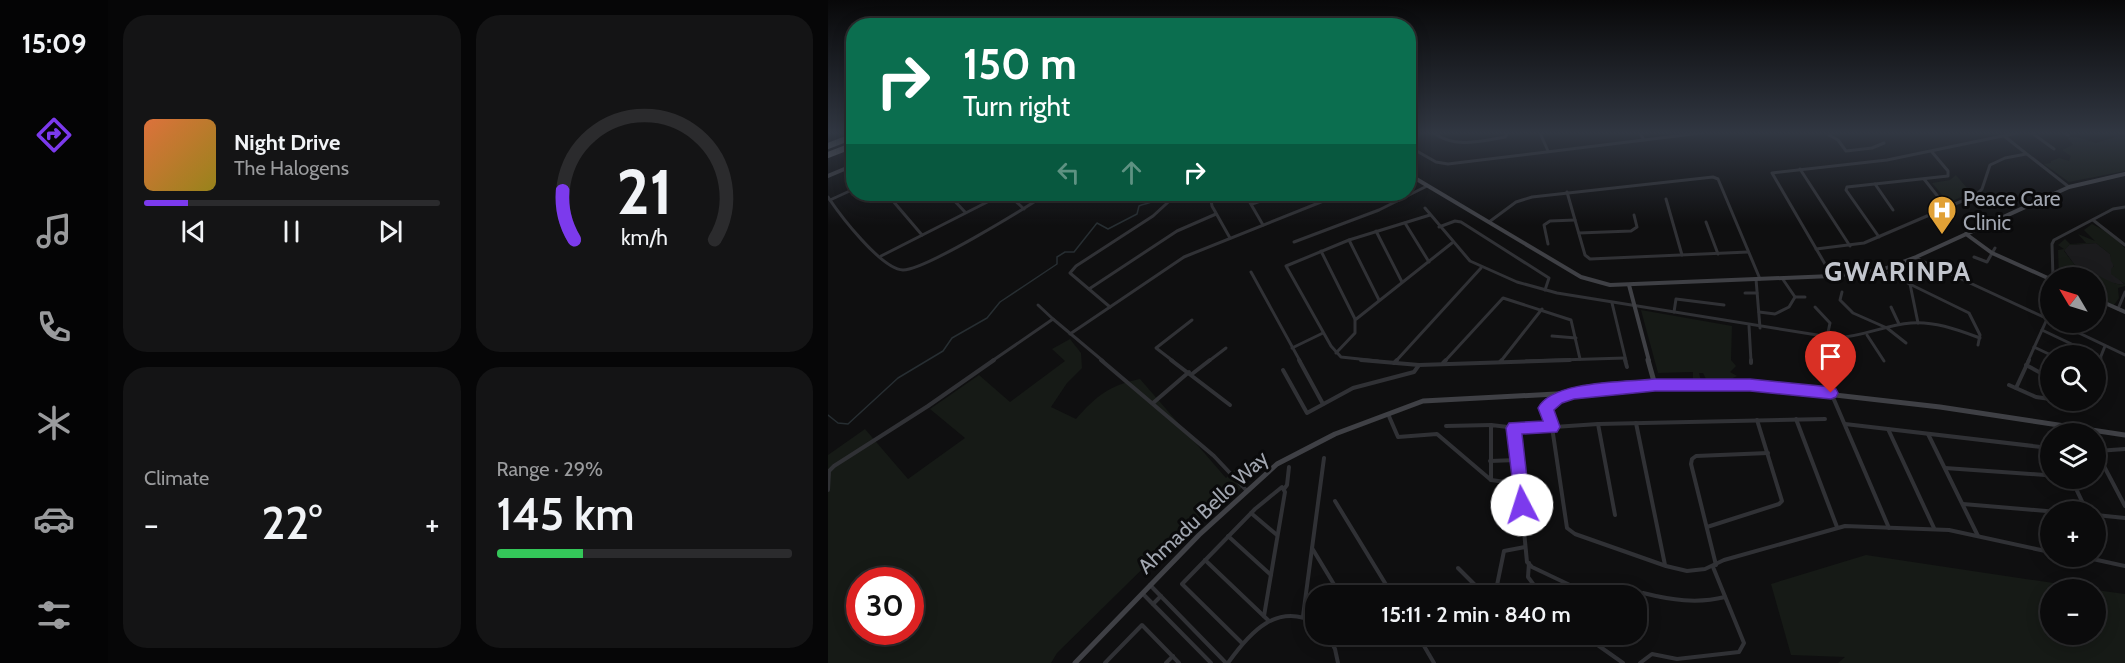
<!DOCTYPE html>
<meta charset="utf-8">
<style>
body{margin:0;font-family:Cabin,sans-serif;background:#141415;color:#f1f3f6;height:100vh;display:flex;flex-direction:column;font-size:22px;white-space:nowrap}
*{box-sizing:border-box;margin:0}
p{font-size:20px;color:#9a9b9d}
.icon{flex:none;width:33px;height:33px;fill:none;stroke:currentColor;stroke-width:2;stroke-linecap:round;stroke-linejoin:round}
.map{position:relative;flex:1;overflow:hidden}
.sheet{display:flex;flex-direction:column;gap:15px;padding:15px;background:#060607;width:720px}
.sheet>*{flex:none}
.hud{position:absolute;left:18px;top:18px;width:570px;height:183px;border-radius:24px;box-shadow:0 3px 15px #0003,0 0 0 2px #2b2b2d;background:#0b6e4f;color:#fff;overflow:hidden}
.needle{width:39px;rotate:308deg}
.tools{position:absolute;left:1212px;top:267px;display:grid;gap:12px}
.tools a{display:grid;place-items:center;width:66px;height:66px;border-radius:50%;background:#0b0b0c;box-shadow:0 3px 15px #0003,0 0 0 2px #2b2b2d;font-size:30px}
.speed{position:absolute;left:18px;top:567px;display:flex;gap:12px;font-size:30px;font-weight:700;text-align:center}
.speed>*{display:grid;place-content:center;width:78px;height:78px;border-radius:50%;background:#0b0b0c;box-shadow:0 3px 15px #0003,0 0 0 2px #2b2b2d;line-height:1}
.speed .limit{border:9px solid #d22;background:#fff;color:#111}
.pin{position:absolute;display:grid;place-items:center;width:51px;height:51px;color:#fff;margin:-62px -26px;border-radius:50% 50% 50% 0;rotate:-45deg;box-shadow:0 0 6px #0007}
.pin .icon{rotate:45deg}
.me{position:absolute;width:66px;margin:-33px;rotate:355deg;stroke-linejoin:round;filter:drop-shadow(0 0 4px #0008)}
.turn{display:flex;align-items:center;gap:21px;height:126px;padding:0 18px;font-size:27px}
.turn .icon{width:78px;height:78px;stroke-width:2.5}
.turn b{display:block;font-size:42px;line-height:51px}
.lanes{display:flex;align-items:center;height:57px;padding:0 18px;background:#0003;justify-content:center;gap:30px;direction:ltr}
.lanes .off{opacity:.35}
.big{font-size:45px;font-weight:600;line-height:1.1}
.sheet .widget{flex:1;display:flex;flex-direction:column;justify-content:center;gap:9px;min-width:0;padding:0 21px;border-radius:24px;background:#141415}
.sheet .dial{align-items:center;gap:0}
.dial svg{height:156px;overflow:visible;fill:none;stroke:#2b2b2d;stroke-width:7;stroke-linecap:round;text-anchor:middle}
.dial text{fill:#f1f3f6;stroke:none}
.song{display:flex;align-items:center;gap:18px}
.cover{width:72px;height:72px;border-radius:9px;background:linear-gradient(135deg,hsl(20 70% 55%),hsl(50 70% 35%))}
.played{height:6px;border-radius:3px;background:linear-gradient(90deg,#7c3aed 15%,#2b2b2d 15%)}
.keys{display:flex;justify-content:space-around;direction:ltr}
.heat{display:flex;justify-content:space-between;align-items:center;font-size:33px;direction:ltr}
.charge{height:9px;border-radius:4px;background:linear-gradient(90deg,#34c759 29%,#2b2b2d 0)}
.sheet .tiles{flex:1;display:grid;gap:15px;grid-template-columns:repeat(2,1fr)}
.trip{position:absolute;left:477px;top:585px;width:342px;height:60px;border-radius:24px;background:#0b0b0c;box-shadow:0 3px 15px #0003,0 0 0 2px #2b2b2d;font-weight:600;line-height:60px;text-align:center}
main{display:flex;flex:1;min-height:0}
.dock{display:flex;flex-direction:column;width:108px;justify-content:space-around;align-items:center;background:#040405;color:#9a9b9d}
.dock .icon{width:42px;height:42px}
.dock .selected{color:#7c3aed}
.dock b{font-size:27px;color:#f1f3f6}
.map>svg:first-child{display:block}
</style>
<main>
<nav class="dock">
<b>15:09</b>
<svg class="icon selected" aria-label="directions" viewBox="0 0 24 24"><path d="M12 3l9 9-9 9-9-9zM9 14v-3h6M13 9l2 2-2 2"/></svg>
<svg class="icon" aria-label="music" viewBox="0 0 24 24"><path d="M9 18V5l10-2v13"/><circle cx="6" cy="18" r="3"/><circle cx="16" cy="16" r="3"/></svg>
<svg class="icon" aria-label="phone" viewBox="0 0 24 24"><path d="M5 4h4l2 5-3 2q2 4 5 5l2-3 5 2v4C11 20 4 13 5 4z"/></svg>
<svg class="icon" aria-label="climate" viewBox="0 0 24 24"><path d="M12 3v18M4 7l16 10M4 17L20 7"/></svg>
<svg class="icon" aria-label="car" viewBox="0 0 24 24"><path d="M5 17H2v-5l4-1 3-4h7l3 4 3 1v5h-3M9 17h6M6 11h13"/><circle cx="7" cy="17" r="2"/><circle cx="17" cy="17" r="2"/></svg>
<svg class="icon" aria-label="filters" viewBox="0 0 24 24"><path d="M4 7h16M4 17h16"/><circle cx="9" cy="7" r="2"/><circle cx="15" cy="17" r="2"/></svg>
</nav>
<section class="sheet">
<div class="tiles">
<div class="widget">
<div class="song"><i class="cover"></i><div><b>Night Drive</b><p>The Halogens</p></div></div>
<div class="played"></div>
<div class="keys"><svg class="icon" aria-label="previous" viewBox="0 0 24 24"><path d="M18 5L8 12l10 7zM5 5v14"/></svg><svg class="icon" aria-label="pause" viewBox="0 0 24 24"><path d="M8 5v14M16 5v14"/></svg><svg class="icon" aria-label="next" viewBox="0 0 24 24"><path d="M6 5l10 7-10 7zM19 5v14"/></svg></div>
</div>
<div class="widget dial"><svg viewBox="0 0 100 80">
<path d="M14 69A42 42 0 1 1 86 69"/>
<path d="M14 69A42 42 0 0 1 8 44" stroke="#7c3aed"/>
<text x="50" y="56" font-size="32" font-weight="700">21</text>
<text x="50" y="72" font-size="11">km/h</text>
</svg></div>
<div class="widget"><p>Climate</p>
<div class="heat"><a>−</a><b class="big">22°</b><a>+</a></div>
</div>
<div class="widget"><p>Range · 29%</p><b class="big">145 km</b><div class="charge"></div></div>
</div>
</section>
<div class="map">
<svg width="1297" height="663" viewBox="0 0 1297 663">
<rect width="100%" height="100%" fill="#0f0f10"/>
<path fill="#1b1b1d" d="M1268,243L1282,254L1286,265L1283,271L1297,285L1283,283L1260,275L1246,264L1236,250L1241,245Z"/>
<g fill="#161a16" fill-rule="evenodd">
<path d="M1282,133L1297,137V171L1241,182L1216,164L1223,163V161L1231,158L1241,161L1243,156L1234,150L1245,145L1240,138L1246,136L1268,143L1287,137Z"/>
<path d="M1128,175L1143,193L1124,201L1116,197L1104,183L1122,180Z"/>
<path d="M1264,224L1283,234L1297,248V286L1290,288L1291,298L1286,305L1268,297V278L1231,277L1230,250L1236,249L1230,245L1237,239L1242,244L1258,243L1250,234L1267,241L1256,230ZM1268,243L1282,254L1283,261L1286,266L1283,269V274L1297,284C1283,287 1272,272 1260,275L1246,264L1236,251L1241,245Z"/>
<path d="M813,310L904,326L903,360L908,366L902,372L909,376L899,381H879L875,373H871L873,381H865V372L830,373Z"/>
<path d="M242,339L253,353L254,368L239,383L223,407L248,419C268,396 282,385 312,379L398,478L410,467L431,469L399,503L361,523L229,653L223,663H0V455L37,429L80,479L137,438L102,409L151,375L182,402L237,361L224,349ZM32,580H82V632H32Z"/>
<path d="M1038,555L1265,589L1222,590V634H1268V590L1297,594V663H1010L1017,657L963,655L943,584Z"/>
</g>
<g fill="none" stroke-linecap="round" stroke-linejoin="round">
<path stroke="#272e32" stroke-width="1.5" d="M0,415L10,423L20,424L70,378L115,351L124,338L159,318L172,302L229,264V257L237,252H246L269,223L280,229L309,214L311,206C320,202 325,205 329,194"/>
<g stroke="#303135" stroke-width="3">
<path d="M606,133C627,149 653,141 677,137L680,133"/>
<path d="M712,133L720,151"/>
<path d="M812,133L816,140"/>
<path d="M1002,133L1001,135L1010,140L1018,151L1044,148L1056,143"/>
<path d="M1204,133L1226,149"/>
<path d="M1236,133L1240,135"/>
<path d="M1176,136L1241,187"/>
<path d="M580,146L608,162L620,164L873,133"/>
<path d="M972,169L1022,246"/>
<path d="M1096,179L1119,208"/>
<path d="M1047,184L1065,210"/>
<path d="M739,192L757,255L762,259L920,252"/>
<path d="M59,194L94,235"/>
<path d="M120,194L137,212"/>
<path d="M180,194L196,209"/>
<path d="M382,194L384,206L402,238"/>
<path d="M417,194L435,225"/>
<path d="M0,197C12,215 53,269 75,270C97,270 196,209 218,194"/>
<path d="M65,199L77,194"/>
<path d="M838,199L854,255"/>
<path d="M2,200L26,189"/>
<path d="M424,204L453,194"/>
<path d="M597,208L642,261L689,282L729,293L1008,338C1034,337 1057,325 1083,323C1107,321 1130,330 1152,338"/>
<path d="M1265,220L1297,245"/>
<path d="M661,222L688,202L704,197L885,177L890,179L932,279"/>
<path d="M878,222L890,254"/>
<path d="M577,223L601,262"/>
<path d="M611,227L627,221L633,222L721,278L717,290"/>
<path d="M548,231L574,282"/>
<path d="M751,233L803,231L809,227L806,215"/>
<path d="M1051,237L1018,190L1019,187L1120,176V171L1104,152"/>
<path d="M521,240L551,300"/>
<path d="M466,242L551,210L599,186"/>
<path d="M720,244L716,225L722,221L747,220"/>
<path d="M988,249L1036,243L1148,195L1154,189L1162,165L1177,158L1198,154"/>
<path d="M493,251L527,319"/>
<path d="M53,256L175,194"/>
<path d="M1146,257L1159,262L1167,248"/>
<path d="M1088,258L1222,320"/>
<path d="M1053,270L1141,313L1152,335L1150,345"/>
<path d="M423,272L472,361"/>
<path d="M1004,276L944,173L1059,160L1189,133"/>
<path d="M954,278L967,297H977"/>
<path d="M1225,278L1224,244L1226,240L1285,209L1297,207"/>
<path d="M928,279L932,328"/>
<path d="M1082,284L1090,323"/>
<path d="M261,289L349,231L388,214"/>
<path d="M1014,292L1012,300L1025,313L1059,328L1078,343"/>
<path d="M917,293H929"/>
<path d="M784,303L798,361"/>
<path d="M210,305L225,319"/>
<path d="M282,307L242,273L248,266L325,216L349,194"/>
<path d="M987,307L1002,323L999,337"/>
<path d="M1063,307L1071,324"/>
<path d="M1290,309L1297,292"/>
<path d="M846,312L848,299L896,305"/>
<path d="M931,312L947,314L961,307L967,297"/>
<path d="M1228,322L1297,355"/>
<path d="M921,326L923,361"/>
<path d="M1214,330L1273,358"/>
<path d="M242,334L356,257L513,194"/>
<path d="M1039,335L1056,361"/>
<path d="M724,336L748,338"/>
<path d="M1206,347L1225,356"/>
<path d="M464,348L495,333"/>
<path d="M508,353L527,333V320L624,243"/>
<path d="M164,361L225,319L275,361"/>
<path d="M345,361L328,348L364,320"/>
<path d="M381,361L398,348"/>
<path d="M550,361L513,357L503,346L458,266L521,240L602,215"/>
<path d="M568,361L653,268"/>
<path d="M617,361L675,298L743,320L752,359"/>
<path d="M673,361L714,309"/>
<path d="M698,361L797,358"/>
<path d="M1200,361L1219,319"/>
<path d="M1271,361L1277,346"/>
</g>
<g stroke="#303135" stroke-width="4">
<path d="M273,360L386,456L418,490"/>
<path d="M343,360L402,405"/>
<path d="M471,360L495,404"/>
<path d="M533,360L591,365L742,360"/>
<path d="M797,360L799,367"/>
<path d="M923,360V363"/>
<path d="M672,362L674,360"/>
<path d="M566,363L569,360"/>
<path d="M615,363L618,360"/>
<path d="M1198,365L1222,378"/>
<path d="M455,370L479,413L525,388L586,372L591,365"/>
<path d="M1268,371L1272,360"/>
<path d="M364,374L382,360"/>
<path d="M1181,385L1208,397L1222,399"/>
<path d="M1188,388L1201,360"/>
<path d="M738,395L720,405L717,412L724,427L739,528L747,534L838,566L859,571L877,569L896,560L1017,526L1121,530L1222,552"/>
<path d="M1004,395L1061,528"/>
<path d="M325,403L361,372"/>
<path d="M560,414L570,437L609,434L663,480L692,484"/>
<path d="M968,419L1009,527"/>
<path d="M808,423L837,565"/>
<path d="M770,424L787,515"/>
<path d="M1017,424L1222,448"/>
<path d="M618,426L663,425"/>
<path d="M686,428L699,562L704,567L765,596"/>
<path d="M1060,429L1106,528"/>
<path d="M1100,434L1150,536"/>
<path d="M1268,451L1297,506"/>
<path d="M1269,451L1297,449"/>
<path d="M662,461L689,460"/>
<path d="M1117,468L1217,475"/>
<path d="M1243,478L1259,512"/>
<path d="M663,480V425L697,429L770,424L997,419"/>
<path d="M456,489L459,485L461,467"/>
<path d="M0,490L1,471L6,466L100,406L166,360"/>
<path d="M507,501L565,596"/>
<path d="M1135,504L1230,512"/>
<path d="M423,513L449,535"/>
<path d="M1268,515L1297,518"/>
<path d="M879,527L951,504L954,501L929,420"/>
<path d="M400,536L443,575"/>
<path d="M484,548L513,596"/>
<path d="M1251,556L1297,566"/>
<path d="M377,560L441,621"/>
<path d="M701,563L700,577L714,596"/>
<path d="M888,565L863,464L864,459L868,456L940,453"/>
<path d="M630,568L658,596"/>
<path d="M322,585L398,663"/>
<path d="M815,593C843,600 869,604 897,597"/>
<path d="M315,594L383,663"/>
<path d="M664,596L668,590L676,551L697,547"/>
<path d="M325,604L333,596"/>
<path d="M475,616L496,458"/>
<path d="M499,634L507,649L510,663"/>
<path d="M589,634L606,663"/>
<path d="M754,634L795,663"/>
<path d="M414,643L354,584L427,509L454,487L457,492L436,616"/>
<path d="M277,663L314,625L351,663"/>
<path d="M338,663L345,656"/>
<path d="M400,663C422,632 449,602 488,623"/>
<path d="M812,663L824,654L849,659L911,652L916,643L885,567"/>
</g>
<g stroke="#3f4045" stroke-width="4">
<path d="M580,174L753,277L782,285L1004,276L1053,270L1088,257L1241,187L1297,174"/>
<path d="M0,176L26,165"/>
<path d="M1138,234L1164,253L1222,279"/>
<path d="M801,285L821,361"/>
<path d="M1268,299L1297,312"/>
</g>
<g stroke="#3f4045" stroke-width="5">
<path d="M820,360L827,385"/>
<path d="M247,663L371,535L449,464L507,434L595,401L746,393L827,385L928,386L1112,407L1297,435"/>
</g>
<g stroke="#5d6065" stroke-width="6">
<path d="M0,146L26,136"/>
<path d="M0,155L26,145"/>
</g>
</g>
<linearGradient id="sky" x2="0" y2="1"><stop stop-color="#080809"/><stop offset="0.59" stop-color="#313742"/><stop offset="1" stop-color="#313742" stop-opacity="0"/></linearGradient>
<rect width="1297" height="225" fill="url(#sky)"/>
<path fill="#7c3aed" stroke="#51269a" stroke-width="1.5" d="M827,379H922L1003,387L1008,389L1010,393L1008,397L1003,399L922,391H827L746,399L734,403L726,410L732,427L729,432L694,434L702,505L699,510L694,513L688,510L678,428L681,423L715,421L710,408C724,380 799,382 827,379Z"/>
<defs>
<g id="hospital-pin" transform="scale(1.5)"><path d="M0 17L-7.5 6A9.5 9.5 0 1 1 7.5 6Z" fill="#e1a136" stroke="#0a0a0b"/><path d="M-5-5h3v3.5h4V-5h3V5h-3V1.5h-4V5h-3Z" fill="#fff"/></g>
</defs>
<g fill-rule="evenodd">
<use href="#hospital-pin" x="1114" y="210"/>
</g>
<g text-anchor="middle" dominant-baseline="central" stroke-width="6" stroke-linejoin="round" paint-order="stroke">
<g font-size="21" fill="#a1a6b0" stroke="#0a0a0b" text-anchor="start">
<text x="1135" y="198">Peace Care<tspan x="1135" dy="24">Clinic</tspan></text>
</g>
<g font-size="21" fill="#a1a6b0" stroke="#0a0a0b">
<text transform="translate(375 512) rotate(-43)">Ahmadu Bello Way</text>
</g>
<g font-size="27" font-weight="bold" letter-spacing="1.5" fill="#c2c5cd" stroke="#0a0a0b">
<text x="1070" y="271">GWARINPA</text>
</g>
</g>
</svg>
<div class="tools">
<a><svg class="needle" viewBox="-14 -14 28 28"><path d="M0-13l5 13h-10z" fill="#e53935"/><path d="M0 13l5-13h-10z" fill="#9a9b9d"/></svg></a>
<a><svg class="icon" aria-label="search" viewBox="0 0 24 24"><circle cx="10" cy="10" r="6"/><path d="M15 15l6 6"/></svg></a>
<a><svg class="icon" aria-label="layers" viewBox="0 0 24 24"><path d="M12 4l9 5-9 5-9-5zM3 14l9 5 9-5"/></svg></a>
<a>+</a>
<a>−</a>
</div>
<div class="speed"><div class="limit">30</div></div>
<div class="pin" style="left:1003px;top:393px;background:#d93025"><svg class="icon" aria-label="arrive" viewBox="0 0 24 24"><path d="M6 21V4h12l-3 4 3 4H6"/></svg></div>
<svg class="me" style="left:694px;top:505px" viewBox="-20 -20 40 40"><circle r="19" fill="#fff"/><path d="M0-13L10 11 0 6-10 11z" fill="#7c3aed"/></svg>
<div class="trip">15:11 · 2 min · 840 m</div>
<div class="hud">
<div class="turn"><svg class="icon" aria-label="right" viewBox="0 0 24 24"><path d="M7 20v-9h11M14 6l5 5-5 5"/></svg><div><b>150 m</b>Turn right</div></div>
<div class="lanes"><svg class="icon off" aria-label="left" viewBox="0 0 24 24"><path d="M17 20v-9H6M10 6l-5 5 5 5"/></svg><svg class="icon off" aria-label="ahead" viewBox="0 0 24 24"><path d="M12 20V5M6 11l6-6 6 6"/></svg><svg class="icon" aria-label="right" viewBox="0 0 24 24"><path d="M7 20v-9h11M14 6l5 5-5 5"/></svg></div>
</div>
</div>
</main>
